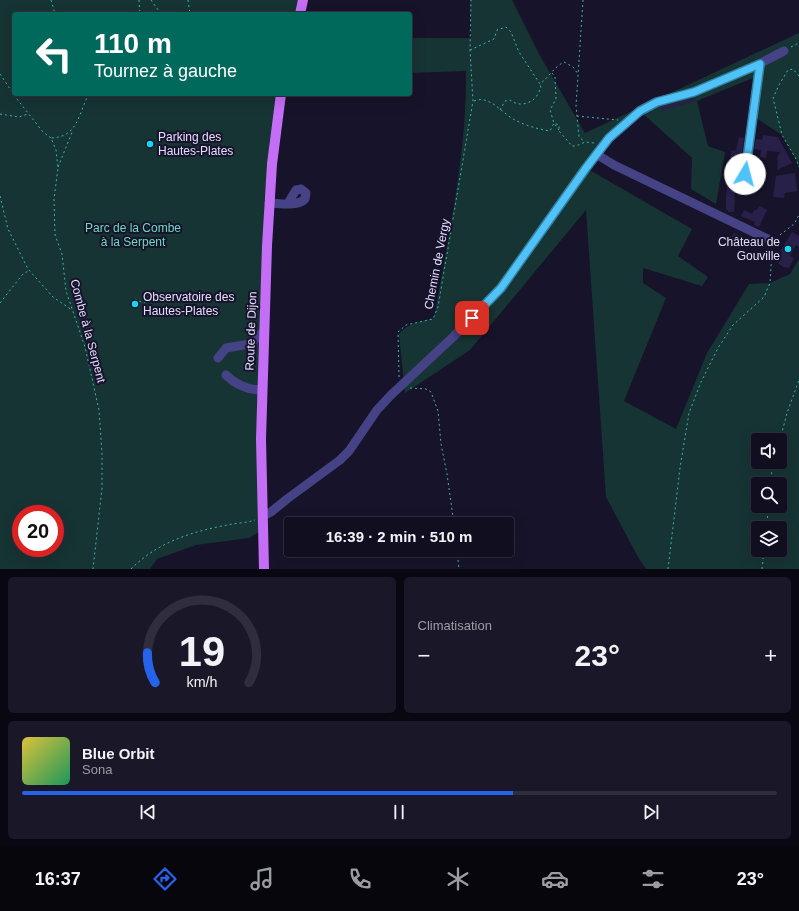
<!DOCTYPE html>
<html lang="fr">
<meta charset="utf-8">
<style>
body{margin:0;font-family:Arial,sans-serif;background:#1a1729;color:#f1f3f6;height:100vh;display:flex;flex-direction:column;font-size:15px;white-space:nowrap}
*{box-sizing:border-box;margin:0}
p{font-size:13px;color:#9c9ca5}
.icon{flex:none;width:22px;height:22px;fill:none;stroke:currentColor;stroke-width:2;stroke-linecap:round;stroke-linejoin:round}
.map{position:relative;height:569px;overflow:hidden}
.side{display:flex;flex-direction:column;gap:8px;padding:8px;background:#090812;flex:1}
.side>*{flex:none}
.banner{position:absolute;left:12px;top:12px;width:400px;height:84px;border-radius:4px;box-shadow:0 4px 16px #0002,0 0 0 1px #302e3e;background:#00695c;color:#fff;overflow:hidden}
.fabs{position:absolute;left:751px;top:433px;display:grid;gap:8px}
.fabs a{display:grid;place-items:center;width:36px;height:36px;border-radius:4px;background:#110e20;box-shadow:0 4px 16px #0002,0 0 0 1px #302e3e;font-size:20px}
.speed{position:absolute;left:12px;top:505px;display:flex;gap:8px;font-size:20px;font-weight:700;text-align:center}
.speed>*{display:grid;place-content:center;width:52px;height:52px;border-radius:50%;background:#110e20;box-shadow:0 4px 16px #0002,0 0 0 1px #302e3e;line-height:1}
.speed .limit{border:6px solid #d22;background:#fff;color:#111}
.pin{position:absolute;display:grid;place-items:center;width:34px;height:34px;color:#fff;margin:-17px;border-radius:8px;box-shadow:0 2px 6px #0006}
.me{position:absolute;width:44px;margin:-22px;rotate:8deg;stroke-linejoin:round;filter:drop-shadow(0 0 3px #0008)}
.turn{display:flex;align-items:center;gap:14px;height:84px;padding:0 16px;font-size:18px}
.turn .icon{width:52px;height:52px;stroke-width:2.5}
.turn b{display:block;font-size:28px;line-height:34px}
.big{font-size:30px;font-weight:700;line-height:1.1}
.side .card{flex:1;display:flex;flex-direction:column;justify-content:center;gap:6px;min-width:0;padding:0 14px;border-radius:6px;background:#1a1729}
.side .dial{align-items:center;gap:0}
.dial svg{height:104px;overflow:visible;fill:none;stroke:#302e3e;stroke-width:7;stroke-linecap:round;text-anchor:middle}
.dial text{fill:#f1f3f6;stroke:none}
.song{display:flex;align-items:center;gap:12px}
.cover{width:48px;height:48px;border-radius:6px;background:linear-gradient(135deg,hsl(50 70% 55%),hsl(150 70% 35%))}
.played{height:4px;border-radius:2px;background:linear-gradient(90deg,#2563eb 65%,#302e3e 65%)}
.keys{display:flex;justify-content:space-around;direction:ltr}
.heat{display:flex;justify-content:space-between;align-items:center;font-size:22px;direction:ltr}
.side .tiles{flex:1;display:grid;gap:8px;grid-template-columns:1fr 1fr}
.card:last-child{grid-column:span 2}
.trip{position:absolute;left:284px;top:517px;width:230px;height:40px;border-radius:4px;background:#110e20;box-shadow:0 4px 16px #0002,0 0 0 1px #302e3e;font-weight:700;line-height:40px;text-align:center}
.tab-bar{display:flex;height:64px;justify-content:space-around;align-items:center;background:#07060d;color:#9c9ca5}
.tab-bar .icon{width:28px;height:28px}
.tab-bar .selected{color:#2563eb}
.tab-bar b{font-size:18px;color:#f1f3f6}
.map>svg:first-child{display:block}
</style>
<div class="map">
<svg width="799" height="569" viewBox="0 0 799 569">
<rect width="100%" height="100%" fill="#17132a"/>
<g fill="#163433" fill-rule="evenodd">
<path d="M0,0H299L295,14H14V94H278L264,203L265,235L261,531L249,538L196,545L157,559L150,569H0ZM21,514H55V548H21Z"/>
<path d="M470,0H512L539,54L585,133L799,33V167L796,159L782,135L753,116L758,76L697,101L708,146L725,152L716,204L691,189L692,158L640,111L586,168L692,229L678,256L708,277L702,286L643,268V283L666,298L624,401L676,429L707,353L749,284L770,283L790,274L799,259V569H646L638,557L606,497L586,210L470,350L405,393L399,334C407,323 422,321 434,318C448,238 467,153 466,71L410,73V38H471ZM758,440H780V462H758ZM758,484H780V506H758ZM758,528H780V550H758Z"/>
</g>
<g fill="#29204a">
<path d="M695,98L696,101L662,111L661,107Z"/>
<path d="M763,135L778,137L792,163L777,170L778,162L777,158L780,152L767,151L766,158L760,157L761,150L754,149L756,139L762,140Z"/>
<path d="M739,137L744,138L737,192H735L734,212H728V210H726V197L731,151L736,150Z"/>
<path d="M795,173L797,191L785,193L784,198L773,197L776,176Z"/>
<path d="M760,206L767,210L759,227L754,225L755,222L741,216L744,210L752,214L754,210L755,211Z"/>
<path d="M792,232L799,236V247L796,245L790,256L794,258L789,268L783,267L777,262L782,253L780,252Z"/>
<path d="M734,233L746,239L748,237L753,239L749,247L731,238Z"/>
</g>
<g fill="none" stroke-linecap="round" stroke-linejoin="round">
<g stroke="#3ab6b0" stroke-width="1" stroke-dasharray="2 3" stroke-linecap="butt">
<path d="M51,0L55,14"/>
<path d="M139,0L140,14"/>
<path d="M151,0L161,14"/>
<path d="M188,0L190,14"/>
<path d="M583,0L576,106L579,137L585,142"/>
<path d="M791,47L799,43"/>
<path d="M470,50L494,39L497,30L506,27L511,32L519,52L540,84C549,77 554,67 564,62L573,67L578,74"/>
<path d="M552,73L555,77L556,99L550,110L554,123L559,130"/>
<path d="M0,74L17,99L43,132L51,138"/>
<path d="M799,76L793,69L788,70L779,85L773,98L782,135L796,159L799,167"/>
<path d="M89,94C78,113 79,137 51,138L56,150L58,168L54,199L55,235L62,254L66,291L85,347L99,410L102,453V488L93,569"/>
<path d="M474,101C490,94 503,115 517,121C527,126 538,129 550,131L554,123L559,125V131L572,146H576L585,142L594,143"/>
<path d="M500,110L505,101L510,100C517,106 527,105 534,99C537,97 539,91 541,88L540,84"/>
<path d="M0,114L19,117L28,114"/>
<path d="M577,116L618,120"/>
<path d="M58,167L73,130"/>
<path d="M0,196L8,229L28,269L53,297L72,310"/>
<path d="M780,235L794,224L799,215"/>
<path d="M135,299L143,303L162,294"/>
<path d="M0,303L22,275L28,271"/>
<path d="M399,377L398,332L406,325L433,319L438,307L473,101L470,50L471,0"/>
<path d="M410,388L426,389L431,392L438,411L441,444L447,474L454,524"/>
<path d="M780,440L787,413L799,380"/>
<path d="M769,484L774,462"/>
<path d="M767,528L768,506"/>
<path d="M457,550L459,569"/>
<path d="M131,569C158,542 191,532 227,525C236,523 246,523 255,520"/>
<path d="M668,569L680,468L689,413L701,382L718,348L733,325L764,297L770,283L772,251"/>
<path d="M762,569L764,550"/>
</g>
<g stroke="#454286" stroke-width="9">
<path d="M596,154L614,165L776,243"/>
<path d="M745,174L760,64"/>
<path d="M269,203C279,203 297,207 305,199L306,193L301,189L296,190L288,203"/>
<path d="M218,358L226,348L250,344L263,332"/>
<path d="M226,375C236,385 247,390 262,390"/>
<path d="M263,516L271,512L287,499L340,460L349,451L377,410L391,395L452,338L501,288L586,168L609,138L640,111L657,102L694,92L757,65L784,51"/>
</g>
<g stroke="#c46df5" stroke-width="10">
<path d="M300,14L303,0"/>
<path d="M264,569L261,439L267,246L272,164L281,94"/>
</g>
</g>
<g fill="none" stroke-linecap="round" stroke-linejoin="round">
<g stroke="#337fa1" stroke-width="10">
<path id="route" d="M472,318L501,288L586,168L609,138L640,111L657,102L694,92L760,64L745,174"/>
</g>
<use href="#route" stroke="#4fc3f7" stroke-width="7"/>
</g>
<g fill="#18d6ef" stroke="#17132a" stroke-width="1.5">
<circle cx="150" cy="144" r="4"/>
<circle cx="788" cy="249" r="4"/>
<circle cx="135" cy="304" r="4"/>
</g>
<g text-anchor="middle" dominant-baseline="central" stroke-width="4" stroke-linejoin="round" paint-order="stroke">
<g font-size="12" fill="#e2defd" stroke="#17132a" text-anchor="start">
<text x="158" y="137">Parking des<tspan x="158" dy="14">Hautes-Plates</tspan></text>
<text x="780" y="242" text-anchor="end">Château de<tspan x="780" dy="14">Gouville</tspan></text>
<text x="143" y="297">Observatoire des<tspan x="143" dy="14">Hautes-Plates</tspan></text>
</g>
<g font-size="12" fill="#6ed9c0" stroke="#17132a">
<text x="133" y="228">Parc de la Combe<tspan x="133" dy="14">à la Serpent</tspan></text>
</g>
<g font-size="12" fill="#e2defd" stroke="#17132a">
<text transform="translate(437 264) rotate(-79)">Chemin de Vergy</text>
<text transform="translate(88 331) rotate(75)">Combe à la Serpent</text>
<text transform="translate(251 331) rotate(-88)">Route de Dijon</text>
</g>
</g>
</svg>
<div class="fabs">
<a><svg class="icon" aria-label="sound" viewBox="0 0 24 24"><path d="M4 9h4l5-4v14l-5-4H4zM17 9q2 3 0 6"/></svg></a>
<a><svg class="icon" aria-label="search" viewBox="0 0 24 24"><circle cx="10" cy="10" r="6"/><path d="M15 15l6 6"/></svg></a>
<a><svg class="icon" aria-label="layers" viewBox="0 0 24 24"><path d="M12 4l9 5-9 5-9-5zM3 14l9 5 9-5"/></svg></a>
</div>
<div class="speed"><div class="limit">20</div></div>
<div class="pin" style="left:472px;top:318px;background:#d93025"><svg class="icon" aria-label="arrive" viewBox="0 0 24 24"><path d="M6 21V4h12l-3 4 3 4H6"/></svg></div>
<svg class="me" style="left:745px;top:174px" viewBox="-20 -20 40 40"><circle r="19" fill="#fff"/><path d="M0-13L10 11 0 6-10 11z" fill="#4fc3f7"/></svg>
<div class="trip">16:39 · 2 min · 510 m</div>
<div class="banner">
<div class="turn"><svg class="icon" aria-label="left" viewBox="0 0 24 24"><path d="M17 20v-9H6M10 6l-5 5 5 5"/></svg><div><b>110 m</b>Tournez à gauche</div></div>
</div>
</div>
<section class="side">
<div class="tiles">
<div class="card dial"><svg viewBox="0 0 100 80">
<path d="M14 69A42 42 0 1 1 86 69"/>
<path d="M14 69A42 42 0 0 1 8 46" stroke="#2563eb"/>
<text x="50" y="56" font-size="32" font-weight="700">19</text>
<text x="50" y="72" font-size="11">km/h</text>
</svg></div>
<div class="card"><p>Climatisation</p>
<div class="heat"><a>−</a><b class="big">23°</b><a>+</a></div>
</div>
<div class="card">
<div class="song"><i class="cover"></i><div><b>Blue Orbit</b><p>Sona</p></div></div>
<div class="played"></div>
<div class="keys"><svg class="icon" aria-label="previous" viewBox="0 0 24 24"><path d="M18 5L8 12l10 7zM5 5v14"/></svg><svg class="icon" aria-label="pause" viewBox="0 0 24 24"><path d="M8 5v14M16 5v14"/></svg><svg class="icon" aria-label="next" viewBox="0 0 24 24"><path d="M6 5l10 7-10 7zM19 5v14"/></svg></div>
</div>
</div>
</section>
<nav class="tab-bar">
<b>16:37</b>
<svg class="icon selected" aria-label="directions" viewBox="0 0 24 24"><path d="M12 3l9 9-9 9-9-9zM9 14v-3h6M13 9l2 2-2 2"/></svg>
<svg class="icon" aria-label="music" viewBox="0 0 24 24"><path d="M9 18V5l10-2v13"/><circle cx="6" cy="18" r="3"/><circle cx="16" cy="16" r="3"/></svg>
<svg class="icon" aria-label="phone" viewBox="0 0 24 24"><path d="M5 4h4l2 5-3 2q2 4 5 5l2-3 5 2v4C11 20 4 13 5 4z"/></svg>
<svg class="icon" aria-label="climate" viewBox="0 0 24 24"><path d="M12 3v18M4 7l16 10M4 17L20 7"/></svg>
<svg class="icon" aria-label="car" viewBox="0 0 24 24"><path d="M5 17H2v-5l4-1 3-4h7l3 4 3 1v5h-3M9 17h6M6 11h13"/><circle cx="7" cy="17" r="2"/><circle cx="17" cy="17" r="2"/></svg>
<svg class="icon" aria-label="filters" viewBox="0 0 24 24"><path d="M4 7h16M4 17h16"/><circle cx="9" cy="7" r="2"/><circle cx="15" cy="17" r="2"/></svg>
<b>23°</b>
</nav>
